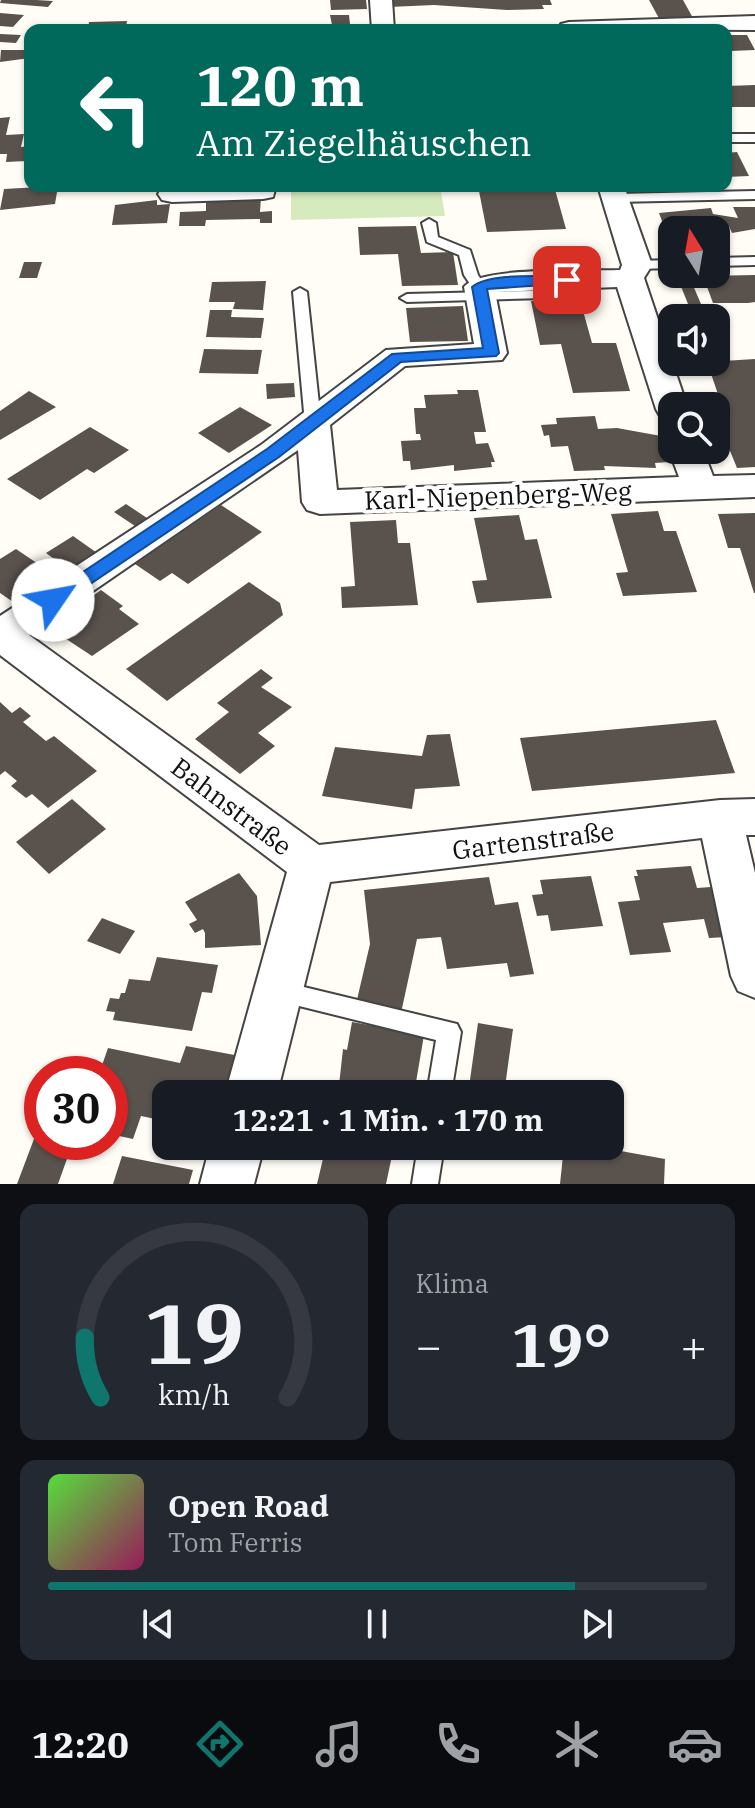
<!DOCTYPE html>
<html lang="de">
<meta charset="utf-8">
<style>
body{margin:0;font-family:"IBM Plex Serif",serif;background:#242831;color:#f1f3f6;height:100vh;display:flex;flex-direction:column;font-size:30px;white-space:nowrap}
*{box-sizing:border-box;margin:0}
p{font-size:26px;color:#9ea1a6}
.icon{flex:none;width:44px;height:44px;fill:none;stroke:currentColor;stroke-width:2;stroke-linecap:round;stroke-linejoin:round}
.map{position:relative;height:1184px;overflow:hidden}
.details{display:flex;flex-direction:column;gap:20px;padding:20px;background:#0d0f14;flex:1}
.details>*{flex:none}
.guide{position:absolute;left:24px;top:24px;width:708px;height:168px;border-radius:16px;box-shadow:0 2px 6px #0004;background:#00695c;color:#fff;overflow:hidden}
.needle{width:52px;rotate:349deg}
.tools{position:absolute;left:658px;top:216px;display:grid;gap:16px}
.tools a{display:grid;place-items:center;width:72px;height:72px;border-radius:16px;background:#171b24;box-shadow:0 2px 6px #0004;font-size:40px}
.speed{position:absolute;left:24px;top:1056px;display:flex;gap:16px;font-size:40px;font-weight:700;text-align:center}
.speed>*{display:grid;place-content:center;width:104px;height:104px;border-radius:50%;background:#171b24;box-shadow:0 2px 6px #0004;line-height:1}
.speed .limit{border:12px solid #d22;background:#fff;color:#111}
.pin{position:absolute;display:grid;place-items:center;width:68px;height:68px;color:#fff;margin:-34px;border-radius:16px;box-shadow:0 4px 12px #0006}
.me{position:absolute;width:88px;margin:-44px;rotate:57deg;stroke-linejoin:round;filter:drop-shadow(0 0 6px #0008)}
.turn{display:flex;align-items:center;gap:28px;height:168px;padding:0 40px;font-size:36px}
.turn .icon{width:104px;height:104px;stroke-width:2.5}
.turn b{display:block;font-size:56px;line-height:68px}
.big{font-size:60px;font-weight:700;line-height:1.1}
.details .tile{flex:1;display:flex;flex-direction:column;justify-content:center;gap:12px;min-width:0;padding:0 28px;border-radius:16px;background:#242831}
.details .dial{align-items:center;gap:0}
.dial svg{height:208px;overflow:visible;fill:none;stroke:#363941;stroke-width:7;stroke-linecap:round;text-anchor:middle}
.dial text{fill:#f1f3f6;stroke:none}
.song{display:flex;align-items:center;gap:24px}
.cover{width:96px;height:96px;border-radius:12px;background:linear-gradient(135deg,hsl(110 70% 55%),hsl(330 70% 35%))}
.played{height:8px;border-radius:4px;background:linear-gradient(90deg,#0f766e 80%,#363941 80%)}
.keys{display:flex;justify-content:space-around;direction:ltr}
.heat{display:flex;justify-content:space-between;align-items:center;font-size:44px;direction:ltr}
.details .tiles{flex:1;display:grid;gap:20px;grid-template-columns:1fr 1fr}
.tile:last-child{grid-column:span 2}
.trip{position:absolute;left:152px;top:1080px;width:472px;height:80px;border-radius:16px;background:#171b24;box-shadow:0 2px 6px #0004;font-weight:700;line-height:80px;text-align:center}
.tabs{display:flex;height:128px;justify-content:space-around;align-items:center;background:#090b0e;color:#9ea1a6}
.tabs .icon{width:56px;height:56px}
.tabs .current{color:#0f766e}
.tabs b{font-size:36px;color:#f1f3f6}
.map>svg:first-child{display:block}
</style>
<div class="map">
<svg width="755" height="1184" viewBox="0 0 755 1184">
<rect width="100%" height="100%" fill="#fffdf5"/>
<path fill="#d5ebbd" d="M291,186H440L445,216L291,220Z"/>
<g fill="#5a524d">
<path d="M1,0H36L53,1L48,7L0,3Z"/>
<path d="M330,0H366L367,9L331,10Z"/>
<path d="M388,0H550L552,5H542L544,9L507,10L434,5L389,7Z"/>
<path d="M649,0H683L693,18L661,22Z"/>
<path d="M0,13L24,15L13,27L0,26Z"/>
<path d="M330,15H349L350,24L332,25Z"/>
<path d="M127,21L126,28L88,30L89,22Z"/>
<path d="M442,25L443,30H407V26Z"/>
<path d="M0,34L21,35L16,43L0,42Z"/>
<path d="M726,35H747L755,50L731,51Z"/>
<path d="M1,50H30V58L0,62Z"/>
<path d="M755,85V107H726V86Z"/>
<path d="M10,117L6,135L24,134L21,147L30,146L27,161L6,162L7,154H0V118Z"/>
<path d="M737,152L749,176L726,177V153Z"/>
<path d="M58,186L55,204L0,210L4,189Z"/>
<path d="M478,186H554L566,229L487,232Z"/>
<path d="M261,197L260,212L272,211V223H260V219L206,220L205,226H179L180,212L206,211V199Z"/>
<path d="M157,200V205L170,204L167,223L112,225L115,205Z"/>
<path d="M733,207H755V229L732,233L729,226H718L720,230L665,229L659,213L711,208L713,214L738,218Z"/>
<path d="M416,226L421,253L453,252L458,285L402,286L398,254L360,255L358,227Z"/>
<path d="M24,262H42L37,278H19Z"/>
<path d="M755,275V302L748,303H713L703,276Z"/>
<path d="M266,281L263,310L233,309L235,302H209L212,282Z"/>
<path d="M692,283L701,304H688L680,284Z"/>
<path d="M580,300L592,343H616L630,391L573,393L561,344L540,345L531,301Z"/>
<path d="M463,306L468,341L410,342L406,308Z"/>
<path d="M210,310H232L231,317L264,318L261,338L206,337Z"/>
<path d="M204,349L262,350L258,374L199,373Z"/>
<path d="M755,359V467L737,468L726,441H722L716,426V421H721L716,406H722L707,362Z"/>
<path d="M294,383L295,397L267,399L266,384Z"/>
<path d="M457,390H478L486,432H474L476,444L488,443L495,462H491L492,467L454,471V465L411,470L410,461H403L401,441L421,440L420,434H416L414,408H426L424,395L458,394Z"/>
<path d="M29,391L56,407L0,440V411Z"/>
<path d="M240,407L272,425L229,453L198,433Z"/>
<path d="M595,416L598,429L617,428L661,436L669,462L655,463L656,468L604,466L605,470L574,471L568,446L551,447L549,435L544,436L541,425L557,424L556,418Z"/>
<path d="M90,427L129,450L94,473L87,469L40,500L7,479Z"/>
<path d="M126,504L147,518L135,526L114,512Z"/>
<path d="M221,505L262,532L188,584L172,573L160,581L135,564Z"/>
<path d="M658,511L664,531H676L697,592L623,596L616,573L628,572L611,514Z"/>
<path d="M755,513V593H754L740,548H728L718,514Z"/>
<path d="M519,515L525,540L537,539L552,598L477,603L472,581L487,580L474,518Z"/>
<path d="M396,520L398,543H410L418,605L342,608L341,587L355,586L350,522Z"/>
<path d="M73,536L100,555L73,573L46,553Z"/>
<path d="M16,549L53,574L13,602L0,593V559Z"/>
<path d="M249,582L280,603L283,615L167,701L126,669Z"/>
<path d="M101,590L123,606L119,609L139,624L92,656L48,627Z"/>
<path d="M261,669L273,678L261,687L292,707L258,733L275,746L240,774L195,739L229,712L217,703Z"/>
<path d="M0,702L12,713L20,707L31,716L23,722L46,741L54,736L97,771L48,808L32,794L26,798L11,786L17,781L5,771L0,775Z"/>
<path d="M716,720L735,773L532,791L520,738Z"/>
<path d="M450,734L460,786L415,789L412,809L322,796L335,747L422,756L427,735Z"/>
<path d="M72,799L106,829L49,874L16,842Z"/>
<path d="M691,866L697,888L711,887L726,937L709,938L704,919L663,923L671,952L630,955L618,902L640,900L634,876H638L636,870Z"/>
<path d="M239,873L257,896L261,945L205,948V933L203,929L195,933L189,924L197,920L185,902Z"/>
<path d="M591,876L603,926L551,931L548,915L537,916L532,895L543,894L540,880Z"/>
<path d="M489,877L495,905L518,902L534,974L510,977L507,963L447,969L441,937L417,939L401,1013L356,1004L370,944L364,890Z"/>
<path d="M102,918L135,931L120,954L87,941Z"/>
<path d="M157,957L218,965L212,993L202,992L192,1031L113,1020L115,1012L106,1011L110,998L119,999L121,993H125L129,979L150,981Z"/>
<path d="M352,1022L424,1035L414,1094H338L343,1049L347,1050Z"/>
<path d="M478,1023L513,1029L504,1094H468Z"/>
<path d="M186,1046L240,1056L229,1094H166L165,1121L141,1116L133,1139L110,1134V1074H99L108,1048L180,1063Z"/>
<path d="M37,1131L42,1132V1142H73L58,1184H17Z"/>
<path d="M326,1146H394L386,1184H317Z"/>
<path d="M564,1146H593L665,1159L664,1184H560Z"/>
<path d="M122,1156L193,1170L189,1184H113Z"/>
</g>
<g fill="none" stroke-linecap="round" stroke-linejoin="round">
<g stroke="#444" stroke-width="4">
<g id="service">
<rect x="726" y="134" width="29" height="8"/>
<path d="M755,191V199L616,202L610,198L616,194Z"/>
<path d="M429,219L436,223L438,237L470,250L478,275L486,287L484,290H474L464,275L459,255L427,242L422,223Z"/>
<path d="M755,257V265L716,266V258Z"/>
<path d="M672,260V268L637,269L630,265L637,261Z"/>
<path d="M300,288L307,292L321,423L313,428L305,423L293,292Z"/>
<path d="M576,290L583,294L581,297L407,302L400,298L407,294Z"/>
<path d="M279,981L457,1024L461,1032L451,1094H427L436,1040L271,999L267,992L271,985Z"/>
<path d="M418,1146H444L438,1184H412Z"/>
</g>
</g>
<g stroke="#444" stroke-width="4">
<g id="minor">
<path d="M370,0H392L394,30H372Z"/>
<path d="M755,16V30L558,29L561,24L569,22Z"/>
<path d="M171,186H276L273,197L263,199L172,202L162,200L158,194L162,188Z"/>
<path d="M598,186H624L652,265L644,278L687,406H672V419L660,416L656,409L617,287L495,292L507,353L502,360L405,366L330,425L337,490L679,477L669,450L672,445V450H703L713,476L755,475V497L320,514L307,510L302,502L298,450L29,635L319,845L720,800L755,799V835H746L755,873V998L738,991L731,976L702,838L330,882L277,1094H225L287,872L0,655V616L261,445L386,350L474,344L464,287C479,266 591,271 620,270L622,265Z"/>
<path d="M210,1146H264L254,1184H200Z"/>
</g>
</g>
<use href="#service" fill="#fff" fill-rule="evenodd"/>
<use href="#minor" fill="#fff" fill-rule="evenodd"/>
</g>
<path fill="#1a73e8" stroke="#114b97" stroke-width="2" d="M567,276L574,280L572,283L487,289L499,353L496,356L401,362L279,457L59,605H47L44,600L47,596L267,449L392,354L483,348L472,287C491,272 542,277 567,276Z"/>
<g text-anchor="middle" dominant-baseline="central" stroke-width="8" stroke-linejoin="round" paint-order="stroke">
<g font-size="26" fill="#111" stroke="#fff">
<text transform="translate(498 495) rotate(-2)">Karl-Niepenberg-Weg</text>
<text transform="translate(232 806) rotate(37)">Bahnstraße</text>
<text transform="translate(533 840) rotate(-7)">Gartenstraße</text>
</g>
</g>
</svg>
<div class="tools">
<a><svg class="needle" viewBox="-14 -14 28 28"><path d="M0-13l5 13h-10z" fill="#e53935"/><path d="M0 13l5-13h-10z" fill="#9ea1a6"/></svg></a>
<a><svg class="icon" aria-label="sound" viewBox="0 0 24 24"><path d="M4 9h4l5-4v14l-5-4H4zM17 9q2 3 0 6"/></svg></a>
<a><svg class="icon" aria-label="search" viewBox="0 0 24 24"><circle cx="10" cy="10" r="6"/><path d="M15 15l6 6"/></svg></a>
</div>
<div class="speed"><div class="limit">30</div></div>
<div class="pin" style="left:567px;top:280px;background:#d93025"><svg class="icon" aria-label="arrive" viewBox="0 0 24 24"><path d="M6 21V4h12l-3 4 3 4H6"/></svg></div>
<svg class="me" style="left:53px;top:600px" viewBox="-20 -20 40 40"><circle r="19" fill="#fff"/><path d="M0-13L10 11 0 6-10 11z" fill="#1a73e8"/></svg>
<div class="trip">12:21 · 1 Min. · 170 m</div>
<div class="guide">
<div class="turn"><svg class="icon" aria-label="left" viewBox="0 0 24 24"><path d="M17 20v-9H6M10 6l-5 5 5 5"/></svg><div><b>120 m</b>Am Ziegelhäuschen</div></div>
</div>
</div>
<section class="details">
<div class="tiles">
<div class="tile dial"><svg viewBox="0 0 100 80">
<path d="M14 69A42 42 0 1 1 86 69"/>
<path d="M14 69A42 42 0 0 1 8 46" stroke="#0f766e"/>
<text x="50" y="56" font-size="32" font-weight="700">19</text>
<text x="50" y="72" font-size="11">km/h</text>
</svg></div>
<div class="tile"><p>Klima</p>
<div class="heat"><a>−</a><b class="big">19°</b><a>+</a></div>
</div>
<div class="tile">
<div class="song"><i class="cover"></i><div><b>Open Road</b><p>Tom Ferris</p></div></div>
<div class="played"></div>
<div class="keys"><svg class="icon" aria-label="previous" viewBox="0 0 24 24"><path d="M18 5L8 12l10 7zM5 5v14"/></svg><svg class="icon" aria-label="pause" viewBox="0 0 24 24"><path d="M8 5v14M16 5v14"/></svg><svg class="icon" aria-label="next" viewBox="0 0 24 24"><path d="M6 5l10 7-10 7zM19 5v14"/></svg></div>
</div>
</div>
</section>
<nav class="tabs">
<b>12:20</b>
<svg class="icon current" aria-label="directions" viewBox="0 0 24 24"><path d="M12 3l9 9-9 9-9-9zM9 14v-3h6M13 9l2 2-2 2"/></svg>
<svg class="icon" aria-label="music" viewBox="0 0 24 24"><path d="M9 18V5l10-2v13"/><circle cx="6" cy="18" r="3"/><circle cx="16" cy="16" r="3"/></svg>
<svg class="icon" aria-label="phone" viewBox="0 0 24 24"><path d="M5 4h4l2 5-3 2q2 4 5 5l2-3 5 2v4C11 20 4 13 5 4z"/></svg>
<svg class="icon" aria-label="climate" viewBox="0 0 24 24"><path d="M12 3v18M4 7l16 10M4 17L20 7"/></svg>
<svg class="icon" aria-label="car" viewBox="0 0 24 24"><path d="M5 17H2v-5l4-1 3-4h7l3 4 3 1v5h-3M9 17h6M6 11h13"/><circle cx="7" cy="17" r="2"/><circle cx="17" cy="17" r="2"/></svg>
</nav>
